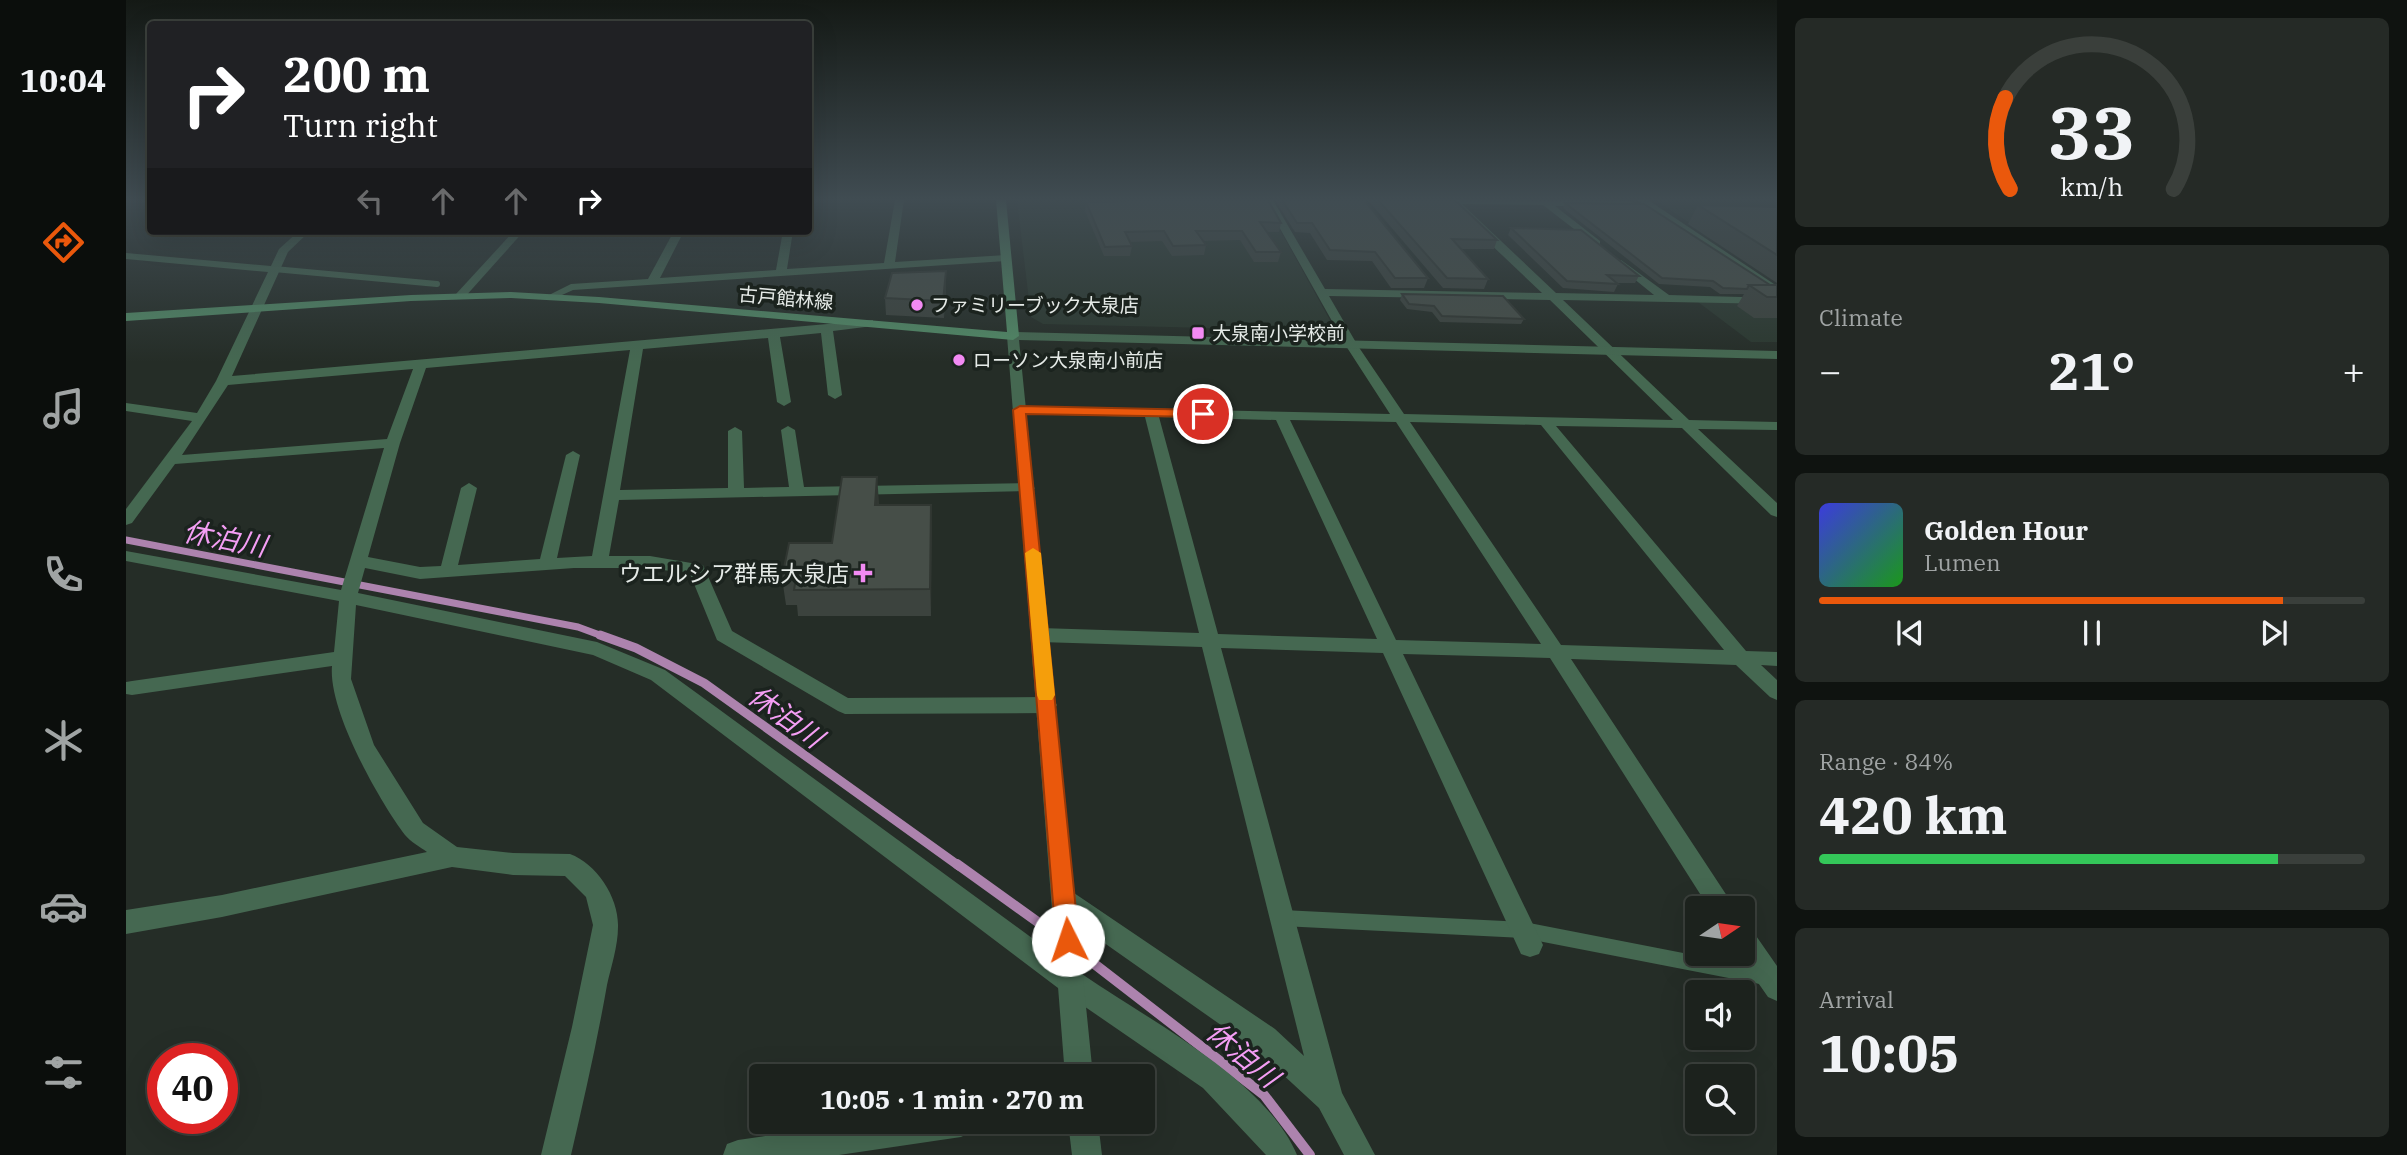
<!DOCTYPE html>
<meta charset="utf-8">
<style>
body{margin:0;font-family:"IBM Plex Serif","Noto Sans JP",serif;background:#252a26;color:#f1f3f6;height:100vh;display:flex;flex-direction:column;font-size:26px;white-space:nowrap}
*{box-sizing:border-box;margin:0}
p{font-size:23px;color:#a0a4a4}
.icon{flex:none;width:38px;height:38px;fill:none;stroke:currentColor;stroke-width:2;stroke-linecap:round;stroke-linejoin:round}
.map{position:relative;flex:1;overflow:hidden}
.side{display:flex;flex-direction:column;gap:18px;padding:18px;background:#0f1310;width:630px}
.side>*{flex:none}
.banner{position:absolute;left:21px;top:21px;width:665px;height:214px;border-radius:7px;box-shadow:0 7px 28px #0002,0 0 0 2px #3a3f3b;background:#202124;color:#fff;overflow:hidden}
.needle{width:46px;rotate:77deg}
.fabs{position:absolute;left:1559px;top:896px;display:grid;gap:14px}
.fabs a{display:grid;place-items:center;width:70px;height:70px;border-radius:7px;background:#1c221d;box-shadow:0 7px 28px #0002,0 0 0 2px #3a3f3b;font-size:35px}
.speed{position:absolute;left:21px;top:1043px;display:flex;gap:14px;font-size:35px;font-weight:700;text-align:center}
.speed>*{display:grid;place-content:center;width:91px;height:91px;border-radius:50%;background:#1c221d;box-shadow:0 7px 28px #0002,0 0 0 2px #3a3f3b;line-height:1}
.speed .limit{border:10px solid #d22;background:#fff;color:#111}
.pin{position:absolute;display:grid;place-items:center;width:60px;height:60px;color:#fff;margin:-30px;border:4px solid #fff;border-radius:50%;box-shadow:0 2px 7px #0007}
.me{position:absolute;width:77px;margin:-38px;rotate:356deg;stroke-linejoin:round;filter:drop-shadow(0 0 5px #0008)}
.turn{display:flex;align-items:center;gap:24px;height:147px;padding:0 21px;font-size:32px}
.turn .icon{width:91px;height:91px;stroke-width:2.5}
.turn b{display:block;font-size:49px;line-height:60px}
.lanes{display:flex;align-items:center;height:66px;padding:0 21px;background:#0003;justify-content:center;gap:35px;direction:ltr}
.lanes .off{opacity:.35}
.big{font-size:52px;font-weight:800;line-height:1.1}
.side .widget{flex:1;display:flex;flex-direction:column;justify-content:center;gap:10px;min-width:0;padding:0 24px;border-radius:10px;background:#252a26}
.side .dial{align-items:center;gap:0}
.dial svg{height:182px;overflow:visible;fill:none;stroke:#3a3f3b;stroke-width:7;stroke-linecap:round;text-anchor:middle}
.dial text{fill:#f1f3f6;stroke:none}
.song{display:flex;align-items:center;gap:21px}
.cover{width:84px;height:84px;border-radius:10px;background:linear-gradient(135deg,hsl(240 70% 55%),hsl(120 70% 35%))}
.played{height:7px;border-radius:4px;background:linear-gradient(90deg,#ea580c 85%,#3a3f3b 85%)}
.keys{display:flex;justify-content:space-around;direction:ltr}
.heat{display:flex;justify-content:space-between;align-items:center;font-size:38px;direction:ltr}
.charge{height:10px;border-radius:5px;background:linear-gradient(90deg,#34c759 84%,#3a3f3b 0)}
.trip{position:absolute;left:623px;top:1064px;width:406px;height:70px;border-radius:7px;background:#1c221d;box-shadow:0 7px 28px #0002,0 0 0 2px #3a3f3b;font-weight:800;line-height:70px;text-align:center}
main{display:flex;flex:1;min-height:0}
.tabs{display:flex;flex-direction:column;width:126px;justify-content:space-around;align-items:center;background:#0b0e0c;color:#a0a4a4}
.tabs .icon{width:49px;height:49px}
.tabs .current{color:#ea580c}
.tabs b{font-size:32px;color:#f1f3f6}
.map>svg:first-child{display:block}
</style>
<main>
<nav class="tabs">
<b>10:04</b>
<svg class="icon current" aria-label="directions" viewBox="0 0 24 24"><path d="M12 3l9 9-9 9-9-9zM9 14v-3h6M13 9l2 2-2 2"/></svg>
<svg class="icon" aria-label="music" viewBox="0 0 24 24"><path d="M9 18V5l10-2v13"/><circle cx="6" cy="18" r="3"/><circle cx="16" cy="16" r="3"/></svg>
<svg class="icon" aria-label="phone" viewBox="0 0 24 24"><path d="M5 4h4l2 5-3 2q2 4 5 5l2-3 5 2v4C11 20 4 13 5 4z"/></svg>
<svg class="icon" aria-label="climate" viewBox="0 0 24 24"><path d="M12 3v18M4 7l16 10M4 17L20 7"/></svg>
<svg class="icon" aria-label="car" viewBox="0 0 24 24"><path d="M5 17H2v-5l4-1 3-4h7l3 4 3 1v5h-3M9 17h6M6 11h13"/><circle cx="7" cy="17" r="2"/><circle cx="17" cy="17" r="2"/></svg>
<svg class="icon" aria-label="filters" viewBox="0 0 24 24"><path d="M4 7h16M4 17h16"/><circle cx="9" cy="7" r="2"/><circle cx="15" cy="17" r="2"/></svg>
</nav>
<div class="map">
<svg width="1651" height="1155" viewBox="0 0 1651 1155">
<rect width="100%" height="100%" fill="#252d27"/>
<g fill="#2b382f">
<path d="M891,200L1138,201L1210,331L917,324L905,317Z"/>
<path d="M1529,200H1651V280Z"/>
<path d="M1572,302L1651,304V342H1625Z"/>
</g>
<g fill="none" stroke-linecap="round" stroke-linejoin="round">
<path stroke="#ad83ae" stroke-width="7" d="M0,540L452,627L479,637"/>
<path stroke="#ad83ae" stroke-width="9" d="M474,635L510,648L578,683L833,866"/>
<g stroke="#ad83ae" stroke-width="10">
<path d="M831,864L934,938"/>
<path d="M949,949L1138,1095L1184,1155"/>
</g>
<path stroke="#456851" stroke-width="6" d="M148,269L311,284"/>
<path stroke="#456851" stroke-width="16" d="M1156,918L1398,930L1639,977"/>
<g fill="#456851" fill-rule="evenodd">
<path d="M769,200H778L769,262L880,255L885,258L880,261L447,290L425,300L419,297L445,284L522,279L548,231H558L534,278L650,270L657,231H667L661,269L758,263Z"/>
<path d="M1138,200H1147L1199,289L1416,293L1318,200L1504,201L1509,204L1507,206H1429L1474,241V245L1470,246L1417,205L1336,204L1430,293L1528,295L1491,265V261L1495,260L1543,295L1651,298V304L1437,300L1563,420L1651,422V430L1572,429L1651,503V517L1645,515L1556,428L1430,426L1620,651L1651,652V666L1635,665L1651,680V700L1644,697L1610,665L1445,659L1609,908H1583L1424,658L1277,654L1417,945L1413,954L1404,957L1395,954L1257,653L1095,648L1216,1093L1249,1155H1218L1193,1108L1129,1049L930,909L927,901L930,893L939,890L948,893L1149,1029L1178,1056L1076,647L914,642L907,640L905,635L907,630L914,628L1073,633L1019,417L894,414L887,410L894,406L1264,414L1220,346ZM1203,296L1424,300L1547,420L1278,414L1232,346ZM1033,417L1150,420L1251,639L1092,634ZM1164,420L1270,422L1415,644L1270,640ZM1284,422L1415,425L1598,650L1435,645Z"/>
<path d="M173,231H184L162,252L106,376L747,320V326L707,331L716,395L709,399L702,395L695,333L654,337L665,402L658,406L651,402L642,338L517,349L494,490L602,488V431L609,427L616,431L618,488L663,487L655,430L662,426L669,430L678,487L901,483L909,488L906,491L493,500L483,556H524L577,565L606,631L722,698L921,697L928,700L931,705L928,710L921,713L719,714L712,711L591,640L564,574L524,568H448L294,579L239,568L232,593L471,642L539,670C675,769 810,868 946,967C1014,1016 1139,1077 1171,1155H1140L1077,1088L936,991L525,680L467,655L230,605L225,679L248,745L297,823L331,847L387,853L444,854C471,864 493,898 492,927C492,946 485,967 481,985C471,1042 458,1099 445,1155H415L446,1027L467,925L460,897L439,876L387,875L326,867L96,917L0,934V910L96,895L301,852C294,847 285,842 279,835C252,799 202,710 206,666L6,695L0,694V682L6,681L208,652L213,601L0,561V551L215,590L258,448L49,464L6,523L0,525V509L66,421L0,411V403L71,413L90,381L142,272L0,259V253L145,266L153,249ZM504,350L466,556L431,558L454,455L447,451L440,455L414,559L332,565L351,488L343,483L335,488L315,566L294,567L242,557L274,443L300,368ZM287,369L261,439L56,455L102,385Z"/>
<path d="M388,231H398L338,298H330V294Z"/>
<path d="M1617,927L1626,930L1651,966V1001L1642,997L1612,954H1617Z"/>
<path d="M736,1122H850L845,1132L835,1137L713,1155H597L601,1144L612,1140Z"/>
</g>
<g fill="#456851" fill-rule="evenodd">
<path d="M1511,200H1522L1651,286V294Z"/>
<path d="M887,332L1651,351V359L893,340L967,1076H939L881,336Z"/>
<path d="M942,1122H972L976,1155H946Z"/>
</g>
<path fill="#528a66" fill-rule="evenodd" d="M870,200H880L893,336L887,340L473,303L385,298L285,301L0,321V313L285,295L385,292L473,297L881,332Z"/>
</g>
<g fill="#3c433e">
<path d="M996,200H1142L1155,223L1153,232H1140L1155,252L1152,262H1128L1114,240L1076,241L1080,245L1078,255L1046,256L1036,241L1003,242L1006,246L1004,256H978L959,211L960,202H996Z"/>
<path d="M1149,200H1238L1302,278L1298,288H1265L1246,261L1201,260L1184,233L1169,232Z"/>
<path d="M1242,200H1329L1371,240L1368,249H1335L1362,279L1358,289L1317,288Z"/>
<path d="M1439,203L1644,285H1651V318H1628L1611,306L1618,294H1594L1584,287L1533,284L1437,208Z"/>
<path d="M1572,205L1651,207V283L1562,224Z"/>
<path d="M1385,228L1513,276L1509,283H1490L1492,284L1488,292L1437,288L1382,235Z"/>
<path d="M820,287L818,318L760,315L759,298Z"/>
<path d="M1276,294L1398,319L1395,324L1314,322L1306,312L1281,309L1274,300Z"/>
<path d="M753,502V505H805V616H672L671,605H660L656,578L706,543Z"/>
</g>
<g fill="#313732">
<path d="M820,271V287L818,318L817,301Z"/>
<path d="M751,477L753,502L751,531L749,505Z"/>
<path d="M805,505L806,531L805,616L804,589Z"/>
</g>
<g fill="#464e48" stroke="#313732" stroke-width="2">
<path d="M1001,200H1142L1155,223L1134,222L1155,252H1130L1116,231H1070L1080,245L1047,246L1038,231L999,232L1006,246L979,247L960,202L1001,201Z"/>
<path d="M1156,200H1238L1302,278H1269L1249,252L1204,250L1186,223H1171Z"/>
<path d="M1252,200H1329L1371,240L1326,239L1362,279L1321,278Z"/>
<path d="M1439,203L1518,204L1644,285H1623L1621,289L1597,288L1587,281L1536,278Z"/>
<path d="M1572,205L1651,207V255Z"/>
<path d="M1385,228L1455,230L1513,276L1481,275L1492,284L1441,281Z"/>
<path d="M820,271L817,301L759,298L766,273Z"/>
<path d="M1623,285H1651V297H1641Z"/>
<path d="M1276,294L1377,296L1398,319L1316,316L1308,306L1283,304Z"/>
<path d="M716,477H751L749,505H805L804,589L668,590L670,578H656L663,543H706Z"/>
</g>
<linearGradient id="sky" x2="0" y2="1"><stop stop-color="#141915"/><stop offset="0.55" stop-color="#404c52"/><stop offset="1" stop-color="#404c52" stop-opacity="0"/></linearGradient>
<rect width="1651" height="362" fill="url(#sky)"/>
<path fill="#ea580c" stroke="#983908" stroke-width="2" d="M894,406L1077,410L1083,414L1077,417L900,414L953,940L950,948L942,951L933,948L930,940L887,410Z"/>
<path fill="#f59e0b" d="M907,548L915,553L929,695L926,700H913L911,695L899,553Z"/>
<g fill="#f28af3" stroke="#1b231e" stroke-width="2.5">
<circle cx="791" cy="305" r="7"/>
<rect x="1065" y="326" width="14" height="14" rx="3.5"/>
<circle cx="833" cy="360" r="7"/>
<path d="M733.5 562.5h7v7h7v7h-7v7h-7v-7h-7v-7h7z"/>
</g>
<g text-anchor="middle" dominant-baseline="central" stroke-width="7" stroke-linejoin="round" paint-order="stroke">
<g font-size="19" fill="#e5eae7" stroke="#1b231e">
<text transform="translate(660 298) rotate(5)">古戸館林線</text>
</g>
<g font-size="19" fill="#e5eae7" stroke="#1b231e" text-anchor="start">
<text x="805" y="305">ファミリーブック大泉店</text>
<text x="1086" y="333">大泉南小学校前</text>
<text x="847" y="360">ローソン大泉南小前店</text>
</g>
<g font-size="23" fill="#e5eae7" stroke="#1b231e" text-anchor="end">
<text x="723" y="573">ウエルシア群馬大泉店</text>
</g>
<g font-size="28" font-style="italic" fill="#f49ef4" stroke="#1b231e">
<text transform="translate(99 538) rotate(11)">休泊川</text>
<text transform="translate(660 716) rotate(36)">休泊川</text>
<text transform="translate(1117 1054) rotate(40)">休泊川</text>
</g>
</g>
</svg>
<div class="fabs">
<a><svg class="needle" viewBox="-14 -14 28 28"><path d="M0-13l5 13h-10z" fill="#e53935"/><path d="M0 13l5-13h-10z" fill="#a0a4a4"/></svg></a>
<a><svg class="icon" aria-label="sound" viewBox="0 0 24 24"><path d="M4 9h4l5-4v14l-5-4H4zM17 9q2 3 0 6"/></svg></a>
<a><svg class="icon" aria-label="search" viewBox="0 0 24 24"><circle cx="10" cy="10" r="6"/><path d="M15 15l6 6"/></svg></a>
</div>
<div class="speed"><div class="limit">40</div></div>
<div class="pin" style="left:1077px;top:414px;background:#d93025"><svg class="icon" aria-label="arrive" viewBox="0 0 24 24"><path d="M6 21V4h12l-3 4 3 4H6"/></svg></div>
<svg class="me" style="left:942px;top:940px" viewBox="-20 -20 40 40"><circle r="19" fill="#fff"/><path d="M0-13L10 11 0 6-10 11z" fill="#ea580c"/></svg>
<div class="trip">10:05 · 1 min · 270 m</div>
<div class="banner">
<div class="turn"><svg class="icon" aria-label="right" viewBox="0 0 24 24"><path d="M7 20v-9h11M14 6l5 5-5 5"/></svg><div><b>200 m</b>Turn right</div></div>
<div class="lanes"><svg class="icon off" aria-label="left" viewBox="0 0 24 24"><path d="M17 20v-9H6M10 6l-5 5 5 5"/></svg><svg class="icon off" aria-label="ahead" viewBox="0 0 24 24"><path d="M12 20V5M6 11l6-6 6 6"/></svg><svg class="icon off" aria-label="ahead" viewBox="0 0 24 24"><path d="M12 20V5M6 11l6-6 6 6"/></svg><svg class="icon" aria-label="right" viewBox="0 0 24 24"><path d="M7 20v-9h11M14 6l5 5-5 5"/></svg></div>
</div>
</div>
<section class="side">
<div class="widget dial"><svg viewBox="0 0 100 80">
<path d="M14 69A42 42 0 1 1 86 69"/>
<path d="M14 69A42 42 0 0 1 12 29" stroke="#ea580c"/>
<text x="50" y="56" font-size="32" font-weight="700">33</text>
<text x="50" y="72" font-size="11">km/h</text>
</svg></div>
<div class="widget"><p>Climate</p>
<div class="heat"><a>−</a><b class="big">21°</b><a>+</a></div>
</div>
<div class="widget">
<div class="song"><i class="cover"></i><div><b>Golden Hour</b><p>Lumen</p></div></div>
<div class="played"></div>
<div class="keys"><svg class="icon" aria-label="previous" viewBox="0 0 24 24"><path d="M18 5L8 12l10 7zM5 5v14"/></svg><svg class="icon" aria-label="pause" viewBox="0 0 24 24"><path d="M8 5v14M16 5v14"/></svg><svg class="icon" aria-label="next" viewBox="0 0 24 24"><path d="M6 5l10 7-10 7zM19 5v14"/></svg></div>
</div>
<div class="widget"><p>Range · 84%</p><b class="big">420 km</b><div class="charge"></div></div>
<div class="widget"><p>Arrival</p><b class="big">10:05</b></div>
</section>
</main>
